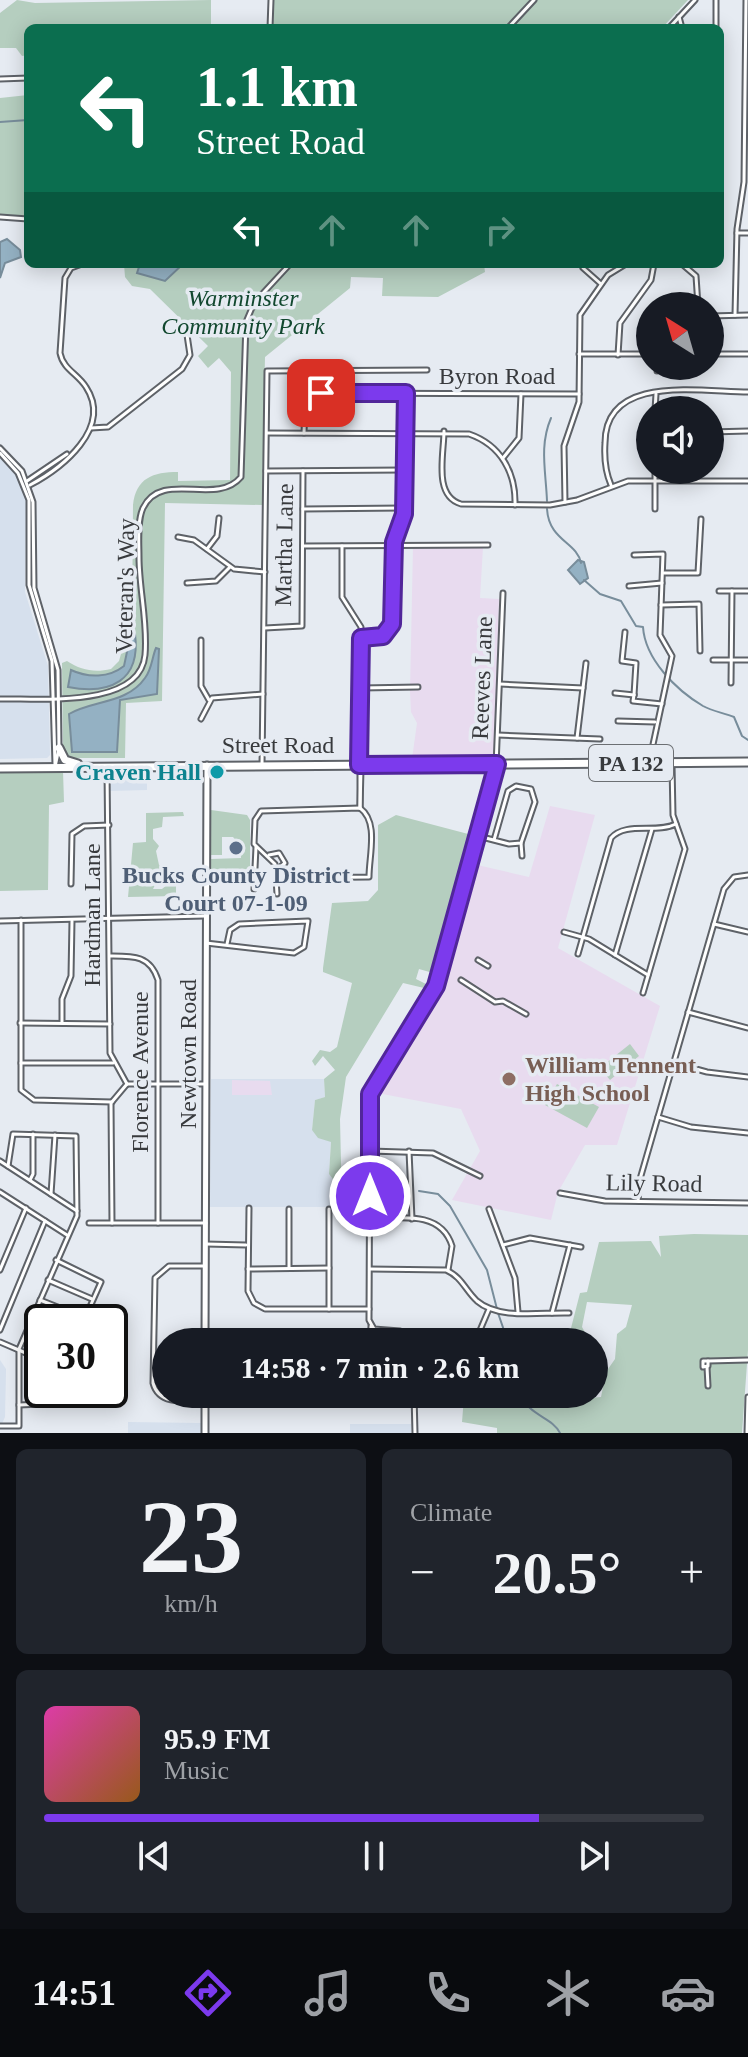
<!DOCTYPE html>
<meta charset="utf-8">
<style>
body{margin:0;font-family:Georgia,serif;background:#20242c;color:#f1f3f6;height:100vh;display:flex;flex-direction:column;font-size:30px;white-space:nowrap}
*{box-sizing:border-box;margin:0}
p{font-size:26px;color:#9ea1a6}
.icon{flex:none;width:44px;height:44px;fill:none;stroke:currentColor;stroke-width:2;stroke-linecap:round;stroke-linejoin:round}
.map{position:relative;height:1433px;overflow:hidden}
.sheet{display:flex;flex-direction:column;gap:16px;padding:16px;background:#0d0f14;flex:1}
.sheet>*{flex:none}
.top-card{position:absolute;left:24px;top:24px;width:700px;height:244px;border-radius:12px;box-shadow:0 4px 20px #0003;background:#0b6e4f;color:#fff;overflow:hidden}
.needle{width:52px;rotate:323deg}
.controls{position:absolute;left:636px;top:292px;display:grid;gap:16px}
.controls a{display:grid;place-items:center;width:88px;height:88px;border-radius:50%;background:#171b24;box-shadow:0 4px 20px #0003;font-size:40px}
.speed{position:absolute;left:24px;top:1304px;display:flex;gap:16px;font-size:40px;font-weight:700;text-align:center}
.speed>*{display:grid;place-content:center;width:104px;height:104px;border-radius:50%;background:#171b24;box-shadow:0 4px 20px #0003;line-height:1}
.speed .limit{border:4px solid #111;border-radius:12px;background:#fff;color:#111}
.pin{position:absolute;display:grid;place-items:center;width:68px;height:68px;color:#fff;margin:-34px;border-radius:16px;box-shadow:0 4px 12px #0006}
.me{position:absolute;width:88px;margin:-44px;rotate:0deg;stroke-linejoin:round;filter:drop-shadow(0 0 6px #0008)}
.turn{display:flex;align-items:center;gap:28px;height:168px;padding:0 40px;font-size:36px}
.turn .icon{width:104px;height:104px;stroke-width:2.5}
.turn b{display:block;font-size:56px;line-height:68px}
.lanes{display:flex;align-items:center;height:76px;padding:0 40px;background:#0003;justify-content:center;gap:40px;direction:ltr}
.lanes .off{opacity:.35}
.big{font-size:60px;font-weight:800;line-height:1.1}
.sheet .tile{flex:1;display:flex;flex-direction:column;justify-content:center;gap:12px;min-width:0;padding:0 28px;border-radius:12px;background:#20242c}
.sheet .dial{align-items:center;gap:0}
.dial b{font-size:104px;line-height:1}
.song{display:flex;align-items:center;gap:24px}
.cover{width:96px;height:96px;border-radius:12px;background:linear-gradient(135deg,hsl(320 70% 55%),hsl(30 70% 35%))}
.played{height:8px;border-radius:4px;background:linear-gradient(90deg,#7c3aed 75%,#363941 75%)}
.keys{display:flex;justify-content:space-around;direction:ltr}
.heat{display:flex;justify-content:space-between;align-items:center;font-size:44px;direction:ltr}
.sheet .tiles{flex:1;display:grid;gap:16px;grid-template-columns:1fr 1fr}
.tile:last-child{grid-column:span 2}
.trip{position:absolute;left:152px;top:1328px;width:456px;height:80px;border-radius:40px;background:#171b24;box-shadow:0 4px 20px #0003;font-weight:800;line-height:80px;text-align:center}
.dock{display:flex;height:128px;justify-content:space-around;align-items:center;background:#090b0e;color:#9ea1a6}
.dock .icon{width:56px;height:56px}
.dock .current{color:#7c3aed}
.dock b{font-size:36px;color:#f1f3f6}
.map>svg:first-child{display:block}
</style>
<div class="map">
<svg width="748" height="1433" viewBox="0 0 748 1433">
<rect width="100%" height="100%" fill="#e6ebf2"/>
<g fill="#d6e0ed">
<path d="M0,457L16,475L26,499L25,592L48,666L50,755L47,758L0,759Z"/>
<path d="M147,772V790L110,791V773Z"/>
<path d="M211,1079H324L325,1097L315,1100L312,1130L331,1141L329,1174L338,1186V1207H210Z"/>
<path d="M0,1360L6,1369L5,1417L0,1428Z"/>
<path d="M128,1422L202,1423V1433H128Z"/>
<rect x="350" y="1424" width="61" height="9"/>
</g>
<g fill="#e8dbef">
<path d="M413,547H483L480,598L499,599L494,757L412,759L417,723L411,712L410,691Z"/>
<path d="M550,806L595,815L558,948L660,1006L617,1145H585L558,1192L551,1220L452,1200L480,1151L461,1109L372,1092L441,984L473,864L529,877Z"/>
<path d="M232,1080L270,1081L272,1095H232Z"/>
</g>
<g fill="#b5cebf">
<path d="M17,0L35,3L211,0V28H28V55L22,56L16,48H0V13Z"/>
<path d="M274,0H688L662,28H273Z"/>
<path d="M28,95V216L0,214V98Z"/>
<path d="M124,264H484L485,272L438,297L382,296L383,278L351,277L350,288L265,357L262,505L165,503L162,701L126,703L125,758H69L63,753L62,663L67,661C81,670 94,673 111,669L119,661L128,629L132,627L133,505C136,478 153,472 178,472V481L230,480L231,372L219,358L208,368L198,356L208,346L150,289L132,286L125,277Z"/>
<path d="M0,771H63L64,802L49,805L48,890L0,891Z"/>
<path d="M211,810L247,815L250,820V883L235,885L210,880L211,859L241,858L240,845L233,837H222V855H211Z"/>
<path d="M183,812L184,816L163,817L162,827L153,829V839L159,846L156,851L159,865L170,867L169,872L154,875L157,881L153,889H162L172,881L176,884V896L128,897L133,843L146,842V813Z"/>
<path d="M396,815L472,835L433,973L419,969L416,979L426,984L424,988L403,983L346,1077L340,1119L342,1206L338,1207V1186L329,1174L331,1142L318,1138L312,1130L315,1100L325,1097L324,1079L335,1070L323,1056L315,1066L312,1061L320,1050L330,1052L337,1047L352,983L323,972V968L332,903L368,901L378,890V825Z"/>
<path d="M630,1044L639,1056L610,1080L600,1068Z"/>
<path d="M557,1084L599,1107L587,1128L545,1105Z"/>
<path d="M694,1234L748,1235V1350L742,1433H497V1428L462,1422L464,1397L523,1394L524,1404C550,1406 574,1399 601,1397L606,1372L615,1359L617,1334L626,1327L632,1305L587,1302L582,1327L587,1336L566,1338L563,1342H499L496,1333L570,1332L580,1293L587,1292L599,1242L651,1241L661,1257L659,1236Z"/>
</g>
<g fill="#94b1c3" stroke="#788d9b" stroke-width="2">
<path d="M7,239L20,250L21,257L5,263L0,278V242Z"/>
<path d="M140,264H183L165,281L137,273Z"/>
<path d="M578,560L584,562L588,578L580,584L568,570Z"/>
<path d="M131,633L135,634C141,681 110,695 68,687L71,670C88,678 109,678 124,666Z"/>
<path d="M156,648L159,649L157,694L120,700L117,752H72L69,714C93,700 127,704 145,678C152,669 152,657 156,648Z"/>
</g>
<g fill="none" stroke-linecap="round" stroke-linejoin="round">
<g stroke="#788d9b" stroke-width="2">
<path d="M0,122L28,120"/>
<path d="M547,501C546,472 539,446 551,418"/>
<path d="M547,509C549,541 577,542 581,563"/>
<path d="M584,580L600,594L621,601L636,626L643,627C645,659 676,690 703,706C712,711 724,713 734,717L742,736L748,740"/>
<path d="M419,1191L438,1194L450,1206L487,1270L497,1309"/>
<path d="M498,1313L508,1342"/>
<path d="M520,1394C530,1417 551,1416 560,1433"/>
</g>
<g stroke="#5e6268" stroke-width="7">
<g id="pedestrian">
<path d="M478,960L488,966"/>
<path d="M461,980L495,1002L503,1001L526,1014"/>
</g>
</g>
<g stroke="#5e6268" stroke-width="7">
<g id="minor">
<path d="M679,17L682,28"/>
<path d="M270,28L271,0"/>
<path d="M508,28L534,0"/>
<path d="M669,28L695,0"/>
<path d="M716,28V0"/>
<path d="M0,79L28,78"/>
<path d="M0,217L28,219"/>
<path d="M737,233H748"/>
<path d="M89,264H91"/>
<path d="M682,264L696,276L698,306"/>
<path d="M583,268L601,284"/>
<path d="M735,315L737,229L744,182L746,0"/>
<path d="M710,316L748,315"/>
<path d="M579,354H650"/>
<path d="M710,354H748"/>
<path d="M618,355L620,323L651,280L654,264"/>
<path d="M657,366V371"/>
<path d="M655,410L656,394"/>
<path d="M91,428L108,427L182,369L190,355L187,335"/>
<path d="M444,431C444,454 433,496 461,504L550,505L577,500L628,481H748"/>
<path d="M710,432L748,431"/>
<path d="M267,433L469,434C501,445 516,473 515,505"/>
<path d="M304,433L305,405L321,393L579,394"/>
<path d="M0,448L22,471L33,502L34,588L58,670L59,748L55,767"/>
<path d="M0,453L18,473L29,500V585L52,661L55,764"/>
<path d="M503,458L519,438L521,394"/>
<path d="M655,470V509"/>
<path d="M266,471L404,470"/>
<path d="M27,481L67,454"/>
<path d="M30,485C62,468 113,428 86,387C78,374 63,369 60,353L65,278L71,268L82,264"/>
<path d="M611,485C605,471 604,458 605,443C605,373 702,392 748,392"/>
<path d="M565,502L564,446L579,402L580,315L608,275L626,264"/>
<path d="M303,509L403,508"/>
<path d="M178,537L194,540L234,569L265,572"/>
<path d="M303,546L488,545"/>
<path d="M342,546V597L361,627L359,765"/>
<path d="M207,549L217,536L219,518"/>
<path d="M634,555L663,554L660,635L672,656L649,763"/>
<path d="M664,573H698L701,519"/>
<path d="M187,583L216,581L230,567"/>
<path d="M629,586L662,583"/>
<path d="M719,591H748"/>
<path d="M661,605L699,604L700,651"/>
<path d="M265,628L302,626L303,471"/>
<path d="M625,632L622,661L636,663L634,695"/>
<path d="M361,638L383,636L392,624L394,542L404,514L406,393"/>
<path d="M201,640V686L209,700"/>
<path d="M713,660H748"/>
<path d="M731,683L732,591"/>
<path d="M500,684L583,688"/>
<path d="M361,688L418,687"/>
<path d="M615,693L634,695"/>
<path d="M634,695L633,701L662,704"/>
<path d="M0,699C38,698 140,709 145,655C148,623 139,589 139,557C139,543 137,521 143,508C162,469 216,507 241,477L246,322L254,303L290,264"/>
<path d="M201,719L212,698L263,694"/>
<path d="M618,721L655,722"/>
<path d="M498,735L600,739"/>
<path d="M577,738L586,663"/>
<path d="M262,765L267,371L427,370"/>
<path d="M360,765V808"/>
<path d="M107,770L110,1053L127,1084"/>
<path d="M360,808L361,769"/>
<path d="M478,836L509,844L521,843L535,802L531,789L516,786L508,791L494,840"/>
<path d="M521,843L522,856"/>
<path d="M269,855L279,853L285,863L277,870"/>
<path d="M71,884L72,834L84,826L109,825"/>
<path d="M254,889L256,847"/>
<path d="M277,894L275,864L254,844L255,820L261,811L360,808C379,822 369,855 369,877L278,878"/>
<path d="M21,920V1090L34,1100L112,1102"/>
<path d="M0,921L205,916"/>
<path d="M714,924L748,932"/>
<path d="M564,932L589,939L648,975"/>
<path d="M206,943L294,953L304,947L308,921L239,924L230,930L227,944"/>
<path d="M578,954L611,838C626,821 656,834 676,824"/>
<path d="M615,955L652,829"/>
<path d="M110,956C133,956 150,955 158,980V1223"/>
<path d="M643,993L685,849L673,815L672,765"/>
<path d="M688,1012L748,1028"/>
<path d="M20,1023L110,1024"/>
<path d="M62,1023V999L71,976L72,921"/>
<path d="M21,1063H113"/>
<path d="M674,1063L707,1072L748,1077"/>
<path d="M127,1084H206"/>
<path d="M658,1117L691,1127L748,1133"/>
<path d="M370,1151L433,1153L480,1176"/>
<path d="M409,1151L412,1219"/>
<path d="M0,1161L77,1211"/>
<path d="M30,1180L33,1174V1134"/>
<path d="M0,1192L67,1235"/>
<path d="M560,1193L605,1201L748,1203"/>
<path d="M51,1194L55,1135"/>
<path d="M638,1201L640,1179L724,889L734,877L748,875"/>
<path d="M249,1208L248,1291L254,1303L265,1309H369"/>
<path d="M489,1209L515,1278L518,1312"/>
<path d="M370,1219C400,1218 441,1210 452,1246L448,1270"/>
<path d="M89,1223H206"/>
<path d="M112,1223L111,1103L127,1084"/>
<path d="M206,1244L246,1245"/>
<path d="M503,1245L530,1238L581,1247"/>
<path d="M204,1266H169L155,1278L153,1383C159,1406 186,1401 205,1400"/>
<path d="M289,1268V1209"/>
<path d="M248,1269L329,1268"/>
<path d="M370,1269L446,1270C462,1277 465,1290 477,1301C499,1320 541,1312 569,1313"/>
<path d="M0,1270L26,1208"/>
<path d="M48,1280L92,1299"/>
<path d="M40,1300L85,1318L101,1282L56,1260"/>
<path d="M329,1309V1209"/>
<path d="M552,1313L570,1245"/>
<path d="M57,1322L61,1311"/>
<path d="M0,1330L45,1221"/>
<path d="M0,1342L42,1360"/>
<path d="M370,1342L371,1326"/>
<path d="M413,1342L400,1331L374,1329L369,1320L370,1098L375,1082L436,986L496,766L503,593"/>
<path d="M475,1342L489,1309"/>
<path d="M703,1361H708V1366L703,1367Z"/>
<path d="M708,1361L748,1360"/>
<path d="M707,1367L708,1386"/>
<path d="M260,1394C279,1397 299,1394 319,1396C338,1397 356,1411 375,1397"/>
<path d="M372,1394L384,1403H414"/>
<path d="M414,1394L415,1433"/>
<path d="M19,1405L42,1404L43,1390"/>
<path d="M0,1426H19V1349L77,1216L76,1136L13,1134L8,1166"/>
<path d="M747,1433L748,1397"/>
</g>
</g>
<g stroke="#5e6268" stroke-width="9">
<g id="tertiary">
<path d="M205,1342L207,765"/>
<path d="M205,1394V1433"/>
</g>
</g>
<g stroke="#5e6268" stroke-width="11">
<g id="primary">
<path d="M59,748L65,760L78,764"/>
<path d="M0,768L748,762"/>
</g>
</g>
<use href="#pedestrian" stroke="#fff" stroke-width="3"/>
<use href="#minor" stroke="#fff" stroke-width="3"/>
<use href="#tertiary" stroke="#fff" stroke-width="5"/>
<use href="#primary" stroke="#fff" stroke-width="7"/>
</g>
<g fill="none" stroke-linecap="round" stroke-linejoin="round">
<g stroke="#51269a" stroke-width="20">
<path id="route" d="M321,393H406L404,514L394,542L392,624L383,636L361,638L359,765L497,764L436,986L370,1094V1196"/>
</g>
<use href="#route" stroke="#7c3aed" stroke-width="14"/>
</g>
<circle fill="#0f9aa8" stroke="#e6ebf2" stroke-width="3" cx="217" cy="772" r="8"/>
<circle fill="#5c6f8a" stroke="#e6ebf2" stroke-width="3" cx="236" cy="848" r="8"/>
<circle fill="#8d6e63" stroke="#e6ebf2" stroke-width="3" cx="509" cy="1079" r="8"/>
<g text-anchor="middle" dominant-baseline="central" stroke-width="7" stroke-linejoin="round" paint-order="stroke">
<rect fill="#e6ebf2" stroke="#6c6f73" stroke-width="2" x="589" y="745" width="84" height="36" rx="6"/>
<g font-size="22" font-weight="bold" fill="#383a3d">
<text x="631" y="763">PA 132</text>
</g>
<g font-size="24" font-style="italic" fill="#12482f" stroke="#e6ebf2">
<text x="243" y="298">Warminster<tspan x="243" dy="28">Community Park</tspan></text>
</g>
<g font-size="24" fill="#383a3d" stroke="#e6ebf2">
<text x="497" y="376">Byron Road</text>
<text transform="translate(284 545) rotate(-89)">Martha Lane</text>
<text transform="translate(125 586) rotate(-89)">Veteran's Way</text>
<text transform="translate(482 678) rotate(-88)">Reeves Lane</text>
<text x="278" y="745">Street Road</text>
<text transform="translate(92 915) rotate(-90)">Hardman Lane</text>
<text transform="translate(188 1054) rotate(-90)">Newtown Road</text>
<text transform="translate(140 1072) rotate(-90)">Florence Avenue</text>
<text transform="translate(654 1183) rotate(1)">Lily Road</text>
</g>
<g font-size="24" font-weight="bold" fill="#0d838f" stroke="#e6ebf2" text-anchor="end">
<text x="201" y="772">Craven Hall</text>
</g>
<g font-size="24" font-weight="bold" fill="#4e5e75" stroke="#e6ebf2">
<text x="236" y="875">Bucks County District<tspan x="236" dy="28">Court 07-1-09</tspan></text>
</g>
<g font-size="24" font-weight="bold" fill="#785e54" stroke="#e6ebf2" text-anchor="start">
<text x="525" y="1065">William Tennent<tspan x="525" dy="28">High School</tspan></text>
</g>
</g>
</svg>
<div class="controls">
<a><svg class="needle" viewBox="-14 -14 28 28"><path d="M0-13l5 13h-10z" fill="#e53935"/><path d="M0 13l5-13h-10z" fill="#9ea1a6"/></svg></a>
<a><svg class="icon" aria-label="sound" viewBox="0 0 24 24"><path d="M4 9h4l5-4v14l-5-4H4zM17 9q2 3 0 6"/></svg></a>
</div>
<div class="speed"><div class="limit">30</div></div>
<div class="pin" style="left:321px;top:393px;background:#d93025"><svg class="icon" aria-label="arrive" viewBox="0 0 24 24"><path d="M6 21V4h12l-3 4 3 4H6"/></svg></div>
<svg class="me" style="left:370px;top:1196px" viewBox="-20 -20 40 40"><circle r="17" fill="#7c3aed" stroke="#fff" stroke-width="3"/><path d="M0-11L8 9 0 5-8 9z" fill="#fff"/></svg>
<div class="trip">14:58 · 7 min · 2.6 km</div>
<div class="top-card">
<div class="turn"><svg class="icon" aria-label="left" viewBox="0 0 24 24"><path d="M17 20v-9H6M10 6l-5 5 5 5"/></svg><div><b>1.1 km</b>Street Road</div></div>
<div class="lanes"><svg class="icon" aria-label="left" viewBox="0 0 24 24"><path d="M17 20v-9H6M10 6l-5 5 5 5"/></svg><svg class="icon off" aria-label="ahead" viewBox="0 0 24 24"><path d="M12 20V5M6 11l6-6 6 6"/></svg><svg class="icon off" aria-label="ahead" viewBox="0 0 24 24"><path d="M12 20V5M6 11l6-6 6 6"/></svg><svg class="icon off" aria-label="right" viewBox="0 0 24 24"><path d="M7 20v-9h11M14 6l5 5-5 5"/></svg></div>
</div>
</div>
<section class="sheet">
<div class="tiles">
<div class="tile dial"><b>23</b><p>km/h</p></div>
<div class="tile"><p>Climate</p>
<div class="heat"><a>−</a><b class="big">20.5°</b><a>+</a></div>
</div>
<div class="tile">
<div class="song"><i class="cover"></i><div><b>95.9 FM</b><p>Music</p></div></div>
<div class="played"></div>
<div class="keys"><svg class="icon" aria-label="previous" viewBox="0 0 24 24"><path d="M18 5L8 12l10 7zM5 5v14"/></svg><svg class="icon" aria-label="pause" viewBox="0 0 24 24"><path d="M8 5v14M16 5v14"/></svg><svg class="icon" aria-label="next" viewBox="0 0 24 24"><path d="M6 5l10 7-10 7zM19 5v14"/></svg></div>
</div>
</div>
</section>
<nav class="dock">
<b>14:51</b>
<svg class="icon current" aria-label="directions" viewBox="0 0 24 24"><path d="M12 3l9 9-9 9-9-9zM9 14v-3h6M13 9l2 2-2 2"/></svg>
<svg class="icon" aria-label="music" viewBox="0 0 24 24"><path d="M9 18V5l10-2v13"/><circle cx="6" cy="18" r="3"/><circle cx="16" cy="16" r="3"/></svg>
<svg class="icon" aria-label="phone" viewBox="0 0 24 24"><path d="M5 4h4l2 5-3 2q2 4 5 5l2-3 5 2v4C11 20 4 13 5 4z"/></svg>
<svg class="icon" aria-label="climate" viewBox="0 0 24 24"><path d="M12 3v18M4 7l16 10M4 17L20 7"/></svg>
<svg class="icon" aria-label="car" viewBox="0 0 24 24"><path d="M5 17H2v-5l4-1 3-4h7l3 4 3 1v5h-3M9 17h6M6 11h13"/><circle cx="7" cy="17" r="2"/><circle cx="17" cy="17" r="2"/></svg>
</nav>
